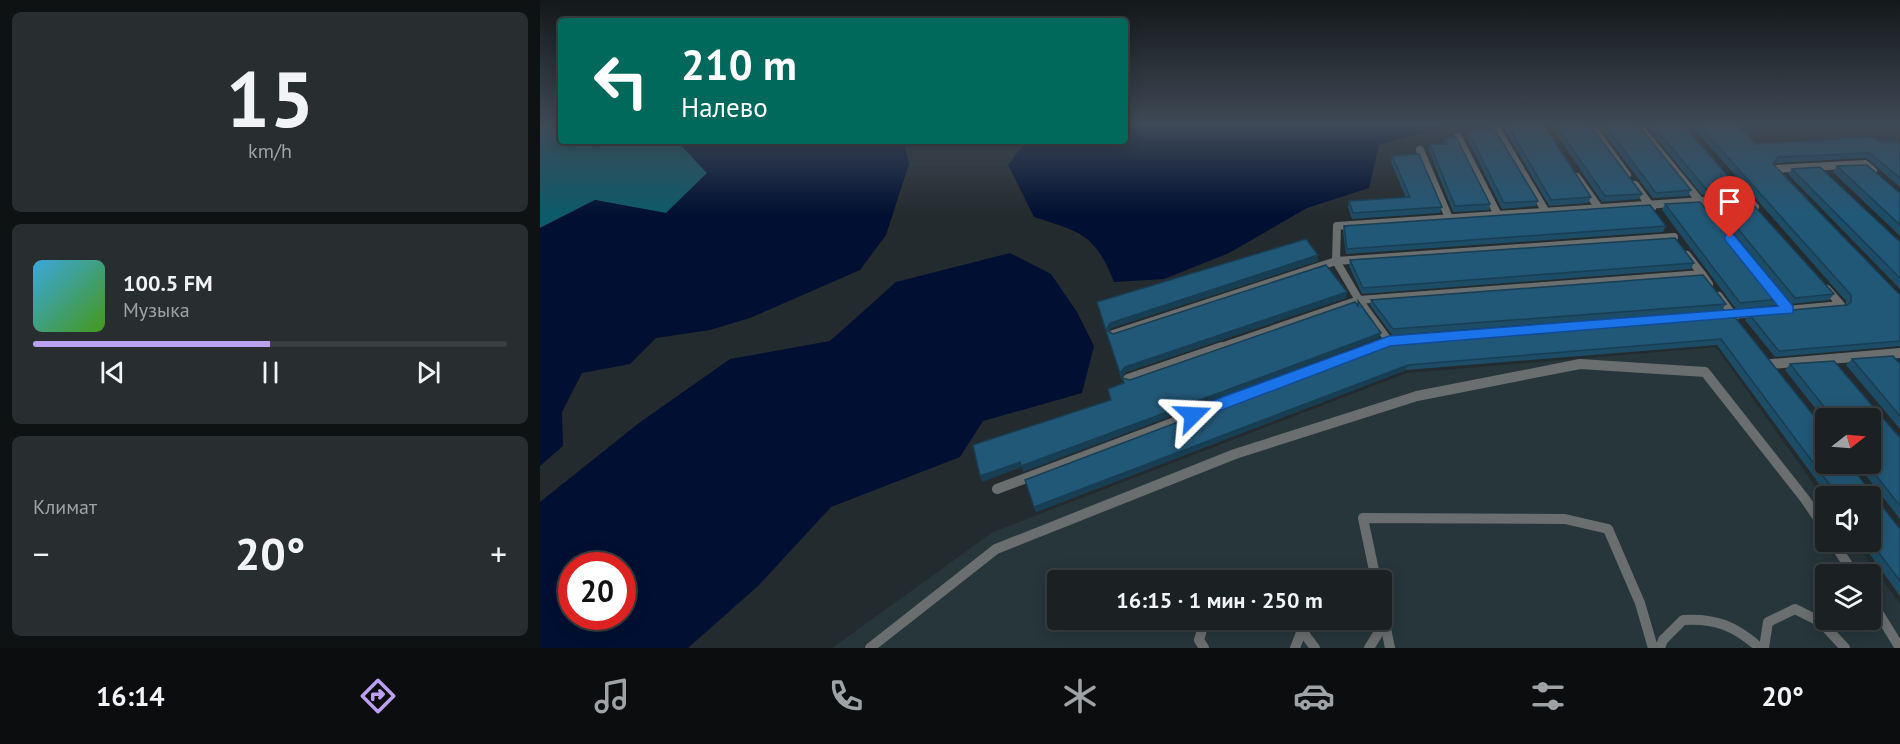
<!DOCTYPE html>
<html lang="ru">
<meta charset="utf-8">
<style>
body{margin:0;font-family:"PT Sans",sans-serif;background:#282d2f;color:#f1f3f6;height:100vh;display:flex;flex-direction:column;font-size:22px;white-space:nowrap}
*{box-sizing:border-box;margin:0}
p{font-size:20px;color:#a0a3a5}
.icon{flex:none;width:33px;height:33px;fill:none;stroke:currentColor;stroke-width:2;stroke-linecap:round;stroke-linejoin:round}
.map{position:relative;flex:1;overflow:hidden}
.details{display:flex;flex-direction:column;gap:12px;padding:12px;background:#0f1213;width:540px}
.details>*{flex:none}
.hud{position:absolute;left:18px;top:18px;width:570px;height:126px;border-radius:6px;box-shadow:0 3px 15px #0003,0 0 0 2px #393e40;background:#00695c;color:#fff;overflow:hidden}
.needle{width:39px;rotate:73deg}
.controls{position:absolute;left:1275px;top:408px;display:grid;gap:12px}
.controls a{display:grid;place-items:center;width:66px;height:66px;border-radius:6px;background:#1b2022;box-shadow:0 3px 15px #0003,0 0 0 2px #393e40;font-size:30px}
.speed{position:absolute;left:18px;top:552px;display:flex;gap:12px;font-size:30px;font-weight:700;text-align:center}
.speed>*{display:grid;place-content:center;width:78px;height:78px;border-radius:50%;background:#1b2022;box-shadow:0 3px 15px #0003,0 0 0 2px #393e40;line-height:1}
.speed .limit{border:9px solid #d22;background:#fff;color:#111}
.pin{position:absolute;display:grid;place-items:center;width:51px;height:51px;color:#fff;margin:-62px -26px;border-radius:50% 50% 50% 0;rotate:-45deg;box-shadow:0 0 6px #0007}
.pin .icon{rotate:45deg}
.me{position:absolute;width:66px;margin:-33px;rotate:69deg;stroke-linejoin:round;filter:drop-shadow(0 0 4px #0008)}
.turn{display:flex;align-items:center;gap:21px;height:126px;padding:0 24px;font-size:27px}
.turn .icon{width:78px;height:78px;stroke-width:2.5}
.turn b{display:block;font-size:42px;line-height:51px}
.big{font-size:45px;font-weight:800;line-height:1.1}
.details .card{flex:1;display:flex;flex-direction:column;justify-content:center;gap:9px;min-width:0;padding:0 21px;border-radius:9px;background:#282d2f}
.details .dial{align-items:center;gap:0}
.dial b{font-size:78px;line-height:1}
.song{display:flex;align-items:center;gap:18px}
.cover{width:72px;height:72px;border-radius:9px;background:linear-gradient(135deg,hsl(200 70% 55%),hsl(100 70% 35%))}
.played{height:6px;border-radius:3px;background:linear-gradient(90deg,#bca0f2 50%,#393e40 50%)}
.keys{display:flex;justify-content:space-around;direction:ltr}
.heat{display:flex;justify-content:space-between;align-items:center;font-size:33px;direction:ltr}
.trip{position:absolute;left:507px;top:570px;width:345px;height:60px;border-radius:6px;background:#1b2022;box-shadow:0 3px 15px #0003,0 0 0 2px #393e40;font-weight:800;line-height:60px;text-align:center}
.tab-bar{display:flex;height:96px;justify-content:space-around;align-items:center;background:#0b0d0e;color:#a0a3a5}
.tab-bar .icon{width:42px;height:42px}
.tab-bar .current{color:#bca0f2}
.tab-bar b{font-size:27px;color:#f1f3f6}
main{display:flex;flex:1;min-height:0}
.map>svg:first-child{display:block}
</style>
<main>
<section class="details">
<div class="card dial"><b>15</b><p>km/h</p></div>
<div class="card">
<div class="song"><i class="cover"></i><div><b>100.5 FM</b><p>Музыка</p></div></div>
<div class="played"></div>
<div class="keys"><svg class="icon" aria-label="previous" viewBox="0 0 24 24"><path d="M18 5L8 12l10 7zM5 5v14"/></svg><svg class="icon" aria-label="pause" viewBox="0 0 24 24"><path d="M8 5v14M16 5v14"/></svg><svg class="icon" aria-label="next" viewBox="0 0 24 24"><path d="M6 5l10 7-10 7zM19 5v14"/></svg></div>
</div>
<div class="card"><p>Климат</p>
<div class="heat"><a>−</a><b class="big">20°</b><a>+</a></div>
</div>
</section>
<div class="map">
<svg width="1360" height="648" viewBox="0 0 1360 648">
<rect width="100%" height="100%" fill="#242b2e"/>
<path fill="#26363a" fill-rule="evenodd" d="M1176,347L1285,500L1286,542H1315L1360,604V648H292L453,532L867,373ZM1286,574H1330V620H1286ZM518,580H842V620H518Z"/>
<path fill="#0c5a6a" d="M0,124H21V141H55L52,147L101,141H137L167,173L126,213L55,200L0,228Z"/>
<g fill="#000f32" fill-rule="evenodd">
<path d="M585,124H912L839,145L829,188L767,208L689,253L624,279L574,282C555,234 541,232 494,217L468,165L486,141H585Z"/>
<path d="M137,141H364L369,164L346,235L320,270L210,318L170,330L116,338L90,364L42,373L22,412L23,446L0,466V228L55,200L126,213L167,173Z"/>
<path d="M470,253L511,274L537,312L554,346L542,393L443,421L420,457L291,507L218,586L148,648H0V502L99,423L190,359L290,341L356,282ZM32,566H82V616H32Z"/>
</g>
<g fill="none" stroke-linecap="round" stroke-linejoin="round">
<g stroke="#6a6e6e" stroke-width="8">
<path d="M1050,124L1087,175"/>
<path d="M1097,124L1177,222"/>
<path d="M956,128L1006,212"/>
<path d="M918,137L958,215"/>
<path d="M880,150L909,218"/>
<path d="M1239,173L1235,169L1325,164L1333,171"/>
<path d="M1037,177L1059,208"/>
<path d="M1192,181L1215,207"/>
<path d="M1095,185L1112,208"/>
<path d="M1134,237L796,261L797,226L1207,198"/>
<path d="M1147,255L1162,274"/>
<path d="M1179,296L1193,315L1301,305L1287,289"/>
<path d="M573,334L796,261L819,300L1162,274L1169,284"/>
<path d="M678,348L819,300L849,341"/>
<path d="M830,348L849,341L1193,315L1195,317"/>
</g>
<g stroke="#6a6e6e" stroke-width="10">
<path d="M1231,364L1360,353"/>
<path d="M588,379L682,347"/>
<path d="M457,489L834,347"/>
<path d="M1293,542L1314,574"/>
<path d="M836,580L823,518L1025,519L1068,529L1100,603L1113,648"/>
<path d="M1330,599L1360,648"/>
<path d="M842,609L850,648"/>
<path d="M754,620L775,648"/>
<path d="M330,648L456,549L695,454L877,396L1040,364L1165,372L1265,499L1286,530"/>
<path d="M664,648L659,640L665,620"/>
<path d="M755,648L766,620"/>
<path d="M829,648L839,632L842,620"/>
<path d="M1120,648L1123,640L1143,620C1176,618 1195,626 1220,648"/>
<path d="M1224,648L1228,622L1255,609L1281,622L1305,648"/>
</g>
</g>
<g fill="#1d4c66">
<path d="M962,124H1003L1051,197L1048,203L1009,206Z"/>
<path d="M1010,124H1049L1102,194L1099,199L1062,202Z"/>
<path d="M1057,124H1097L1151,190L1148,196L1113,198Z"/>
<path d="M1105,124H1142L1198,187L1194,193L1162,195Z"/>
<path d="M1150,124H1196L1216,144L1338,141L1360,144V187L1326,158L1235,163L1233,165L1360,295V346L1235,357L1205,320L1209,314L1306,305V301Z"/>
<path d="M928,131L998,201L996,206L962,209L926,136Z"/>
<path d="M904,138L950,204L949,210L913,212L889,150L890,144H903Z"/>
<path d="M852,156L902,207L900,213L812,219L808,207L809,201L866,198L851,162Z"/>
<path d="M1297,166L1360,193V236L1293,172Z"/>
<path d="M1252,169L1360,242V289L1248,174Z"/>
<path d="M1175,201L1294,294L1289,300L1251,304L1172,206Z"/>
<path d="M1125,204L1241,299L1236,305L1196,309L1122,210Z"/>
<path d="M804,226H1126L1123,232L806,254L803,232Z"/>
<path d="M778,255V261L571,328L569,332L573,334L807,292L806,298L586,372L581,378L557,302Z"/>
<path d="M810,260L1154,263L1151,269L822,294L809,266Z"/>
<path d="M831,300L1186,304L1182,310L852,335L830,305Z"/>
<path d="M1194,316L1286,431V464H1309L1360,529V596L1321,542H1330V496H1288L1177,345L866,370L496,512L485,480L852,341Z"/>
<path d="M1312,359L1360,364V429L1306,365Z"/>
<path d="M1250,364L1360,438V519L1317,464H1330V418H1286V422L1245,370Z"/>
</g>
<g fill="#183e53">
<path d="M778,255V261L571,328L568,335L566,330L570,323Z"/>
<path d="M807,292L806,298L586,372L581,378L580,373L585,367Z"/>
<path d="M841,333L839,338L483,472L482,467L442,482L440,476Z"/>
<path d="M868,365L866,370L496,512L494,507Z"/>
</g>
<g fill="#225877" stroke="#183e53" stroke-width="1.5">
<path d="M967,124H1003L1051,197L1011,200Z"/>
<path d="M1015,124H1049L1102,194L1065,196Z"/>
<path d="M1064,124H1097L1151,190L1116,193Z"/>
<path d="M1112,124H1142L1198,187L1166,189Z"/>
<path d="M1158,124H1196L1216,144L1333,137L1338,141L1355,140L1360,144V178L1330,153L1238,157L1233,164L1360,295V341L1239,351L1209,314L1307,305L1311,302V295Z"/>
<path d="M955,130L998,201L964,203L928,131Z"/>
<path d="M916,137L950,204L915,206L890,144H907L904,138Z"/>
<path d="M879,154L902,207L813,213L809,201L870,197L852,156Z"/>
<path d="M1327,165L1360,193V225L1297,166Z"/>
<path d="M1280,167L1360,242V278L1252,169Z"/>
<path d="M1208,199L1294,294L1255,298L1175,201Z"/>
<path d="M1160,202L1241,299L1200,303L1125,204Z"/>
<path d="M1110,205L1126,226L807,249L804,226Z"/>
<path d="M1135,238L1154,263L823,288L810,260Z"/>
<path d="M766,239L778,255L570,323L566,330L573,334L786,265L807,292L585,367L580,373L568,337L557,302Z"/>
<path d="M1163,275L1186,304L853,329L831,300Z"/>
<path d="M818,301L841,333L481,466L480,462L440,476L433,445L571,400L568,389L584,383L582,378L590,380L815,302L818,306Z"/>
<path d="M1194,316L1286,431V464H1309L1360,529V581L1330,541V496H1298L1181,339L868,365L494,507L485,480L852,341Z"/>
<path d="M1353,356L1360,364V416L1312,359Z"/>
<path d="M1294,361L1360,438V506L1327,464H1330V418H1293L1250,364Z"/>
</g>
<linearGradient id="sky" x2="0" y2="1"><stop stop-color="#141819"/><stop offset="0.58" stop-color="#3f4a57"/><stop offset="1" stop-color="#3f4a57" stop-opacity="0"/></linearGradient>
<rect width="1360" height="215" fill="url(#sky)"/>
<path fill="#1a73e8" stroke="#114b97" stroke-width="1.5" d="M1190,234L1194,235L1253,306V313L850,346L653,421L645,415L647,410L849,336L1238,306L1185,240V235Z"/>
</svg>
<div class="controls">
<a><svg class="needle" viewBox="-14 -14 28 28"><path d="M0-13l5 13h-10z" fill="#e53935"/><path d="M0 13l5-13h-10z" fill="#a0a3a5"/></svg></a>
<a><svg class="icon" aria-label="sound" viewBox="0 0 24 24"><path d="M4 9h4l5-4v14l-5-4H4zM17 9q2 3 0 6"/></svg></a>
<a><svg class="icon" aria-label="layers" viewBox="0 0 24 24"><path d="M12 4l9 5-9 5-9-5zM3 14l9 5 9-5"/></svg></a>
</div>
<div class="speed"><div class="limit">20</div></div>
<div class="pin" style="left:1190px;top:238px;background:#d93025"><svg class="icon" aria-label="arrive" viewBox="0 0 24 24"><path d="M6 21V4h12l-3 4 3 4H6"/></svg></div>
<svg class="me" style="left:653px;top:415px" viewBox="-20 -20 40 40"><path d="M0-17L14 15 0 8-14 15z" fill="#1a73e8" stroke="#fff" stroke-width="4"/></svg>
<div class="trip">16:15 · 1 мин · 250 m</div>
<div class="hud">
<div class="turn"><svg class="icon" aria-label="left" viewBox="0 0 24 24"><path d="M17 20v-9H6M10 6l-5 5 5 5"/></svg><div><b>210 m</b>Налево</div></div>
</div>
</div>
</main>
<nav class="tab-bar">
<b>16:14</b>
<svg class="icon current" aria-label="directions" viewBox="0 0 24 24"><path d="M12 3l9 9-9 9-9-9zM9 14v-3h6M13 9l2 2-2 2"/></svg>
<svg class="icon" aria-label="music" viewBox="0 0 24 24"><path d="M9 18V5l10-2v13"/><circle cx="6" cy="18" r="3"/><circle cx="16" cy="16" r="3"/></svg>
<svg class="icon" aria-label="phone" viewBox="0 0 24 24"><path d="M5 4h4l2 5-3 2q2 4 5 5l2-3 5 2v4C11 20 4 13 5 4z"/></svg>
<svg class="icon" aria-label="climate" viewBox="0 0 24 24"><path d="M12 3v18M4 7l16 10M4 17L20 7"/></svg>
<svg class="icon" aria-label="car" viewBox="0 0 24 24"><path d="M5 17H2v-5l4-1 3-4h7l3 4 3 1v5h-3M9 17h6M6 11h13"/><circle cx="7" cy="17" r="2"/><circle cx="17" cy="17" r="2"/></svg>
<svg class="icon" aria-label="filters" viewBox="0 0 24 24"><path d="M4 7h16M4 17h16"/><circle cx="9" cy="7" r="2"/><circle cx="15" cy="17" r="2"/></svg>
<b>20°</b>
</nav>
